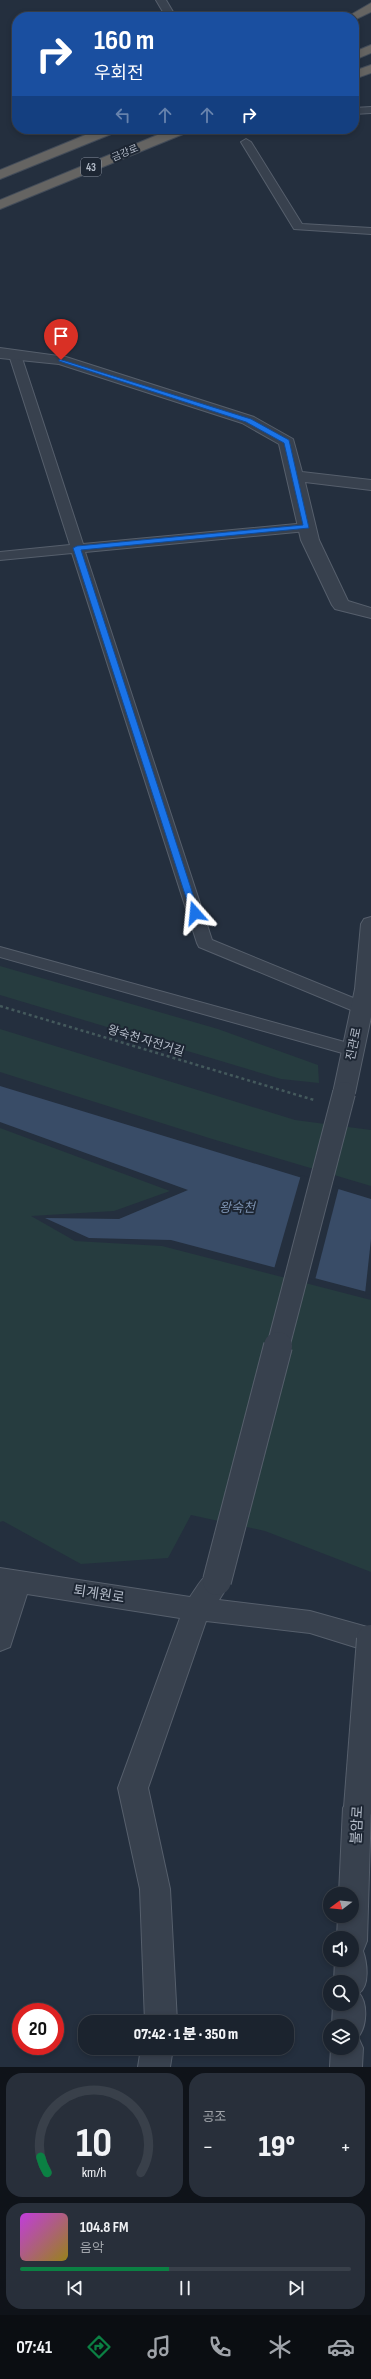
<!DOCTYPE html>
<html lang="ko">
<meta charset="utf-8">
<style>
body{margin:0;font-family:"Sofia Sans Condensed","Noto Sans KR",sans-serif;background:#282f3a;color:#f1f3f6;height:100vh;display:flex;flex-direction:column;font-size:15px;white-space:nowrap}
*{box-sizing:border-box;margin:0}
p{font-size:13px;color:#a0a4aa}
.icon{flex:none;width:22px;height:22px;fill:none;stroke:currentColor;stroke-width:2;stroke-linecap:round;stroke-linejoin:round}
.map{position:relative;height:2067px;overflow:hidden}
.panel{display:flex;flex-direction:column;gap:6px;padding:6px;background:#0f1319;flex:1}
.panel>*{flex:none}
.top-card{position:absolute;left:12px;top:12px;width:347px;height:122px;border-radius:16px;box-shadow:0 2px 6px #0003,0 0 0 1px #39404a;background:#1a4fa0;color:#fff;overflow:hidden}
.needle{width:26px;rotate:254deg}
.fabs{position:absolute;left:323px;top:1887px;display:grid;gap:8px}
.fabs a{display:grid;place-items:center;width:36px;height:36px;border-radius:50%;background:#1b232e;box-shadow:0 2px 6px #0003,0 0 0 1px #39404a;font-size:20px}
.speed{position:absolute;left:12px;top:2003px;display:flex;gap:8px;font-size:20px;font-weight:700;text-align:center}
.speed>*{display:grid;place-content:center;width:52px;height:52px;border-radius:50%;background:#1b232e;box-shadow:0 2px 6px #0003,0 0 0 1px #39404a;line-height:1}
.speed .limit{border:6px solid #d22;background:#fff;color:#111}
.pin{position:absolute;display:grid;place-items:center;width:34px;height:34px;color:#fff;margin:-41px -17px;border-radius:50% 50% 50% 0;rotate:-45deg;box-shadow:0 0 4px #0007}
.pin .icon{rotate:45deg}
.me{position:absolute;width:44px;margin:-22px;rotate:342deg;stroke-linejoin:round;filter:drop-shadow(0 0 3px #0008)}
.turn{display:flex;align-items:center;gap:14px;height:84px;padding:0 16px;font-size:18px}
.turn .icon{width:52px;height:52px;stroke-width:2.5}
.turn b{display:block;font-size:28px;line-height:34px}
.lanes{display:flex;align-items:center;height:38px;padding:0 16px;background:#0003;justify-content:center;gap:20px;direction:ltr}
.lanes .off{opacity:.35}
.big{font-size:30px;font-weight:800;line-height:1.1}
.panel .widget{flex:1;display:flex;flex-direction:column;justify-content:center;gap:6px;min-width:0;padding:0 14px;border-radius:16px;background:#282f3a}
.panel .dial{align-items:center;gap:0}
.dial svg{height:104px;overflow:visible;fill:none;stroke:#39404a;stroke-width:7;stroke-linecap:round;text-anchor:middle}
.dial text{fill:#f1f3f6;stroke:none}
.song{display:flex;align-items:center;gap:12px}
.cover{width:48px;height:48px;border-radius:6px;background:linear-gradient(135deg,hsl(290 70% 55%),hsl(50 70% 35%))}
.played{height:4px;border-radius:2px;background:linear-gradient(90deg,#0b8043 45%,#39404a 45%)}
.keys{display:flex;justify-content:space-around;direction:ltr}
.heat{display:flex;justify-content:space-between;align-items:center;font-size:22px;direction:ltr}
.panel .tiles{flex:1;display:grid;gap:6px;grid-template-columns:1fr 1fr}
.widget:last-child{grid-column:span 2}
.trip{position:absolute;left:78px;top:2015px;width:216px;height:40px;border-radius:16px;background:#1b232e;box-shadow:0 2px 6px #0003,0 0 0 1px #39404a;font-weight:800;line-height:40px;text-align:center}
.menu{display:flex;height:64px;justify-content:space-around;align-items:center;background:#0b0e12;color:#a0a4aa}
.menu .icon{width:28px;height:28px}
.menu .current{color:#0b8043}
.menu b{font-size:18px;color:#f1f3f6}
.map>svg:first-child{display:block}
</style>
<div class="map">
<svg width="371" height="2067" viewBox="0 0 371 2067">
<rect width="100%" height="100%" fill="#242f3e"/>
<g fill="#263c3f">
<path d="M0,966L218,1029L318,1065L319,1083L281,1079L0,995Z"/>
<path d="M0,1029L295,1120L371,1130V1186L209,1138L0,1072Z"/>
<path d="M0,1128L170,1191L114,1211L31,1216L75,1241L162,1246L371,1300V1572L265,1531L191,1515L168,1558L81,1564L3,1521L0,1522Z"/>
</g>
<path fill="#394c67" d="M0,1086L371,1199V1293L171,1240L89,1238L45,1218L119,1219L188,1190L0,1122Z"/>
<g fill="#242f3e">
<path d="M301,1175L339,1187L315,1280L274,1269Z"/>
<path d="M371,1239V1295L365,1294Z"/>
</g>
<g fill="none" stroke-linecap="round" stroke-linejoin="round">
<g stroke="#565f6c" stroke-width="2">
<g id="service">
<path d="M156,0H166L176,17H166Z"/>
<path d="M371,107V113L354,114V108Z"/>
<path d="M246,139L251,142L302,224L371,228V234L294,229L241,142Z"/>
<path d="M15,351L21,355L83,544L307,523L314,527L307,531L85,552L212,940L368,1004L370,1008L368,1012H356L199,947L197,943L72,553L0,560V552L70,545L9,355Z"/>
<path d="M0,947L359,1046L362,1050L359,1054L353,1056L0,957Z"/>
</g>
</g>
<g stroke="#565f6c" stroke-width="2">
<g id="minor">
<path d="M0,348L66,357L254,417L293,439L302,472L371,480V490L305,482L319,540L348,601L371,608V618L335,609L332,605L301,540L279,444L242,423L59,364L0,358Z"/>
<path d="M371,917V1017L355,1093L352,1098L344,1101L336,1098L333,1093L355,989L361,924L364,919Z"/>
<path d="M0,1568L190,1597C201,1582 206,1566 227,1573L231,1581L219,1600L310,1611L371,1628V1652L310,1633L206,1621L148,1788L170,1889L177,2022H145L140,1889L118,1788L180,1618L27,1594L10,1647L0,1651Z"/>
<path d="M141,2048H173L170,2067H138Z"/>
</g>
</g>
<g stroke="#565f6c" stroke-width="2">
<path id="tertiary" d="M358,1795L368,1799L371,1804L367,1941L363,1951C367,1962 370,1986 359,1993C368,2003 367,2027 358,2037L363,2048L362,2067H330L331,2048H352V2026H332L333,2004H352V1982H334L335,1960H352V1938H337L338,1916H352V1894H339L343,1808L348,1799Z"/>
</g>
<g stroke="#434c59" stroke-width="2">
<g id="trunk">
<path d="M371,3V12L354,20V17H347Z"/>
<path d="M371,45V53L354,60V52Z"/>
<path d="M371,65V73L354,79V71Z"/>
<path d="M100,129H118L116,132L0,179V170Z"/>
<path d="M172,129H190L188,132L0,209V200Z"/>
</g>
</g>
<path stroke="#44595c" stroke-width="2.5" stroke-dasharray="3 3" stroke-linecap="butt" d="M0,1006L314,1100"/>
<use href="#service" fill="#38414e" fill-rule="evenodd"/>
<use href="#minor" fill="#38414e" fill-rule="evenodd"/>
<use href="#tertiary" fill="#38414e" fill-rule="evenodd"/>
<use href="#trunk" fill="#656462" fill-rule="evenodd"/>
<g stroke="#565f6c" stroke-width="24" stroke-linecap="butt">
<path id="minor-bridge-far1" d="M278,1347L344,1093"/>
</g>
<g stroke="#565f6c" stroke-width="30" stroke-linecap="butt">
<path id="minor-bridge" d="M217,1581L278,1346"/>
</g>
<g stroke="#565f6c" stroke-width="30" stroke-linecap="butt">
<path id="tertiary-bridge" d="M358,1808L371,1639"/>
</g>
<use href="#minor-bridge-far1" stroke="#38414e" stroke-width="22"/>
<use href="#minor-bridge" stroke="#38414e" stroke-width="28"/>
<use href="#tertiary-bridge" stroke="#38414e" stroke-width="28"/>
</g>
<path fill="#1a73e8" stroke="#114b97" d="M59,359L251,419L289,440L309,528L81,550L199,913L195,916L191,913L73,548L77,546L303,525L284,443L246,422L59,361Z"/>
<g text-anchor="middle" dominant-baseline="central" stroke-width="4" stroke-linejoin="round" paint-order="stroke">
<g font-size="10" fill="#b4bcc9" stroke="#1d2633">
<text transform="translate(125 153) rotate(-23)">금강로</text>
</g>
<rect fill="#1d2633" stroke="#878f9c" stroke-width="1" x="81" y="158" width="20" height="18" rx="3"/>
<g font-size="11" font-weight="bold" fill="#b4bcc9">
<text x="91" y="167">43</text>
</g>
<g font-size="12" fill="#b4bcc9" stroke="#1d2633">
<text transform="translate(146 1041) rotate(17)">왕숙천 자전거길</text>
<text transform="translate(354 1044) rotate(-78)">진관로</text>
</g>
<g font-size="13" font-style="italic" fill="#7c92b1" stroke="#1d2633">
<text x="237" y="1208">왕숙천</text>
</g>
<g font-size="14" fill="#b4bcc9" stroke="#1d2633">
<text transform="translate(99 1594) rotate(9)">퇴계원로</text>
<text transform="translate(357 1825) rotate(-87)">불암로</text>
</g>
</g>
</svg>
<div class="fabs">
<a><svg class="needle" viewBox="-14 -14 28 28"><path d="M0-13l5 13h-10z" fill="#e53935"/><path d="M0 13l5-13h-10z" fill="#a0a4aa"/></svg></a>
<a><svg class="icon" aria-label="sound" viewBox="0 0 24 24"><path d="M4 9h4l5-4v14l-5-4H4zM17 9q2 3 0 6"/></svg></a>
<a><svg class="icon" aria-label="search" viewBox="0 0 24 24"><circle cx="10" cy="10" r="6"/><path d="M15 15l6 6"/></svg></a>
<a><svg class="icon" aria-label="layers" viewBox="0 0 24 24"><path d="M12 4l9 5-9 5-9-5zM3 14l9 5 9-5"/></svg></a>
</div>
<div class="speed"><div class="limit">20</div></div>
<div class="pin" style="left:61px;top:360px;background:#d93025"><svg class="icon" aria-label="arrive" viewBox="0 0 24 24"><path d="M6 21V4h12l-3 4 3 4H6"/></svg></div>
<svg class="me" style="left:195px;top:913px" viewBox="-20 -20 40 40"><path d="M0-17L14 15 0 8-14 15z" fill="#1a73e8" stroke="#fff" stroke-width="4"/></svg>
<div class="trip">07:42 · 1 분 · 350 m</div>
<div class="top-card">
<div class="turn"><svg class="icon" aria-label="right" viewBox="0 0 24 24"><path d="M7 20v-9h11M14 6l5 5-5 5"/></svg><div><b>160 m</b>우회전</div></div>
<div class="lanes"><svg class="icon off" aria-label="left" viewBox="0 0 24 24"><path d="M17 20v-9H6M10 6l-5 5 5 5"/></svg><svg class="icon off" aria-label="ahead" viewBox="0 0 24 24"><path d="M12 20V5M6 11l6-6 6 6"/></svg><svg class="icon off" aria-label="ahead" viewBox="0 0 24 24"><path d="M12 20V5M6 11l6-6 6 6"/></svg><svg class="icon" aria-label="right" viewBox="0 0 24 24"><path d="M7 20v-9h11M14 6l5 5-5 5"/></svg></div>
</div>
</div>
<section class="panel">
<div class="tiles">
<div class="widget dial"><svg viewBox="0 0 100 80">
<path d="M14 69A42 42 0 1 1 86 69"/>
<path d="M14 69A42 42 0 0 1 9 57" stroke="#0b8043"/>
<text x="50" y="56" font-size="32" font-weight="700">10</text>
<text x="50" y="72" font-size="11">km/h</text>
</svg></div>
<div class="widget"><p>공조</p>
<div class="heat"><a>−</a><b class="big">19°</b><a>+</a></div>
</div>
<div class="widget">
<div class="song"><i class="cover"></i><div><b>104.8 FM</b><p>음악</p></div></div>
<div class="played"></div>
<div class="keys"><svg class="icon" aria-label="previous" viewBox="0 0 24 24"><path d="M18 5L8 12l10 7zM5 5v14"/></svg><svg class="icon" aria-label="pause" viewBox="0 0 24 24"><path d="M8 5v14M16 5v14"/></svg><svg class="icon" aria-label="next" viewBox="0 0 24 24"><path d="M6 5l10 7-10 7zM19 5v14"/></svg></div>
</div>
</div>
</section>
<nav class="menu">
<b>07:41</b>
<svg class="icon current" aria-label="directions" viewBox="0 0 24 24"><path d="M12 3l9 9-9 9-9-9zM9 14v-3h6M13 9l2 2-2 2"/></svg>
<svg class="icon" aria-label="music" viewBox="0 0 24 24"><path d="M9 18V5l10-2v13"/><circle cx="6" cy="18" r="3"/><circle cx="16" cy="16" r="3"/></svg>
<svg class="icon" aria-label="phone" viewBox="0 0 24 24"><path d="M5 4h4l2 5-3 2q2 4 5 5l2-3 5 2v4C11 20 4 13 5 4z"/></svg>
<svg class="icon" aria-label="climate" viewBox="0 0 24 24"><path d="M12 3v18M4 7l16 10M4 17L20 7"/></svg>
<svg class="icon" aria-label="car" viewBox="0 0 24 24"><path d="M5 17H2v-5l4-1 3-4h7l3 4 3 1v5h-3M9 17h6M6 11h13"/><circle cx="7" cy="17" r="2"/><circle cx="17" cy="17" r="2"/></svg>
</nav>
